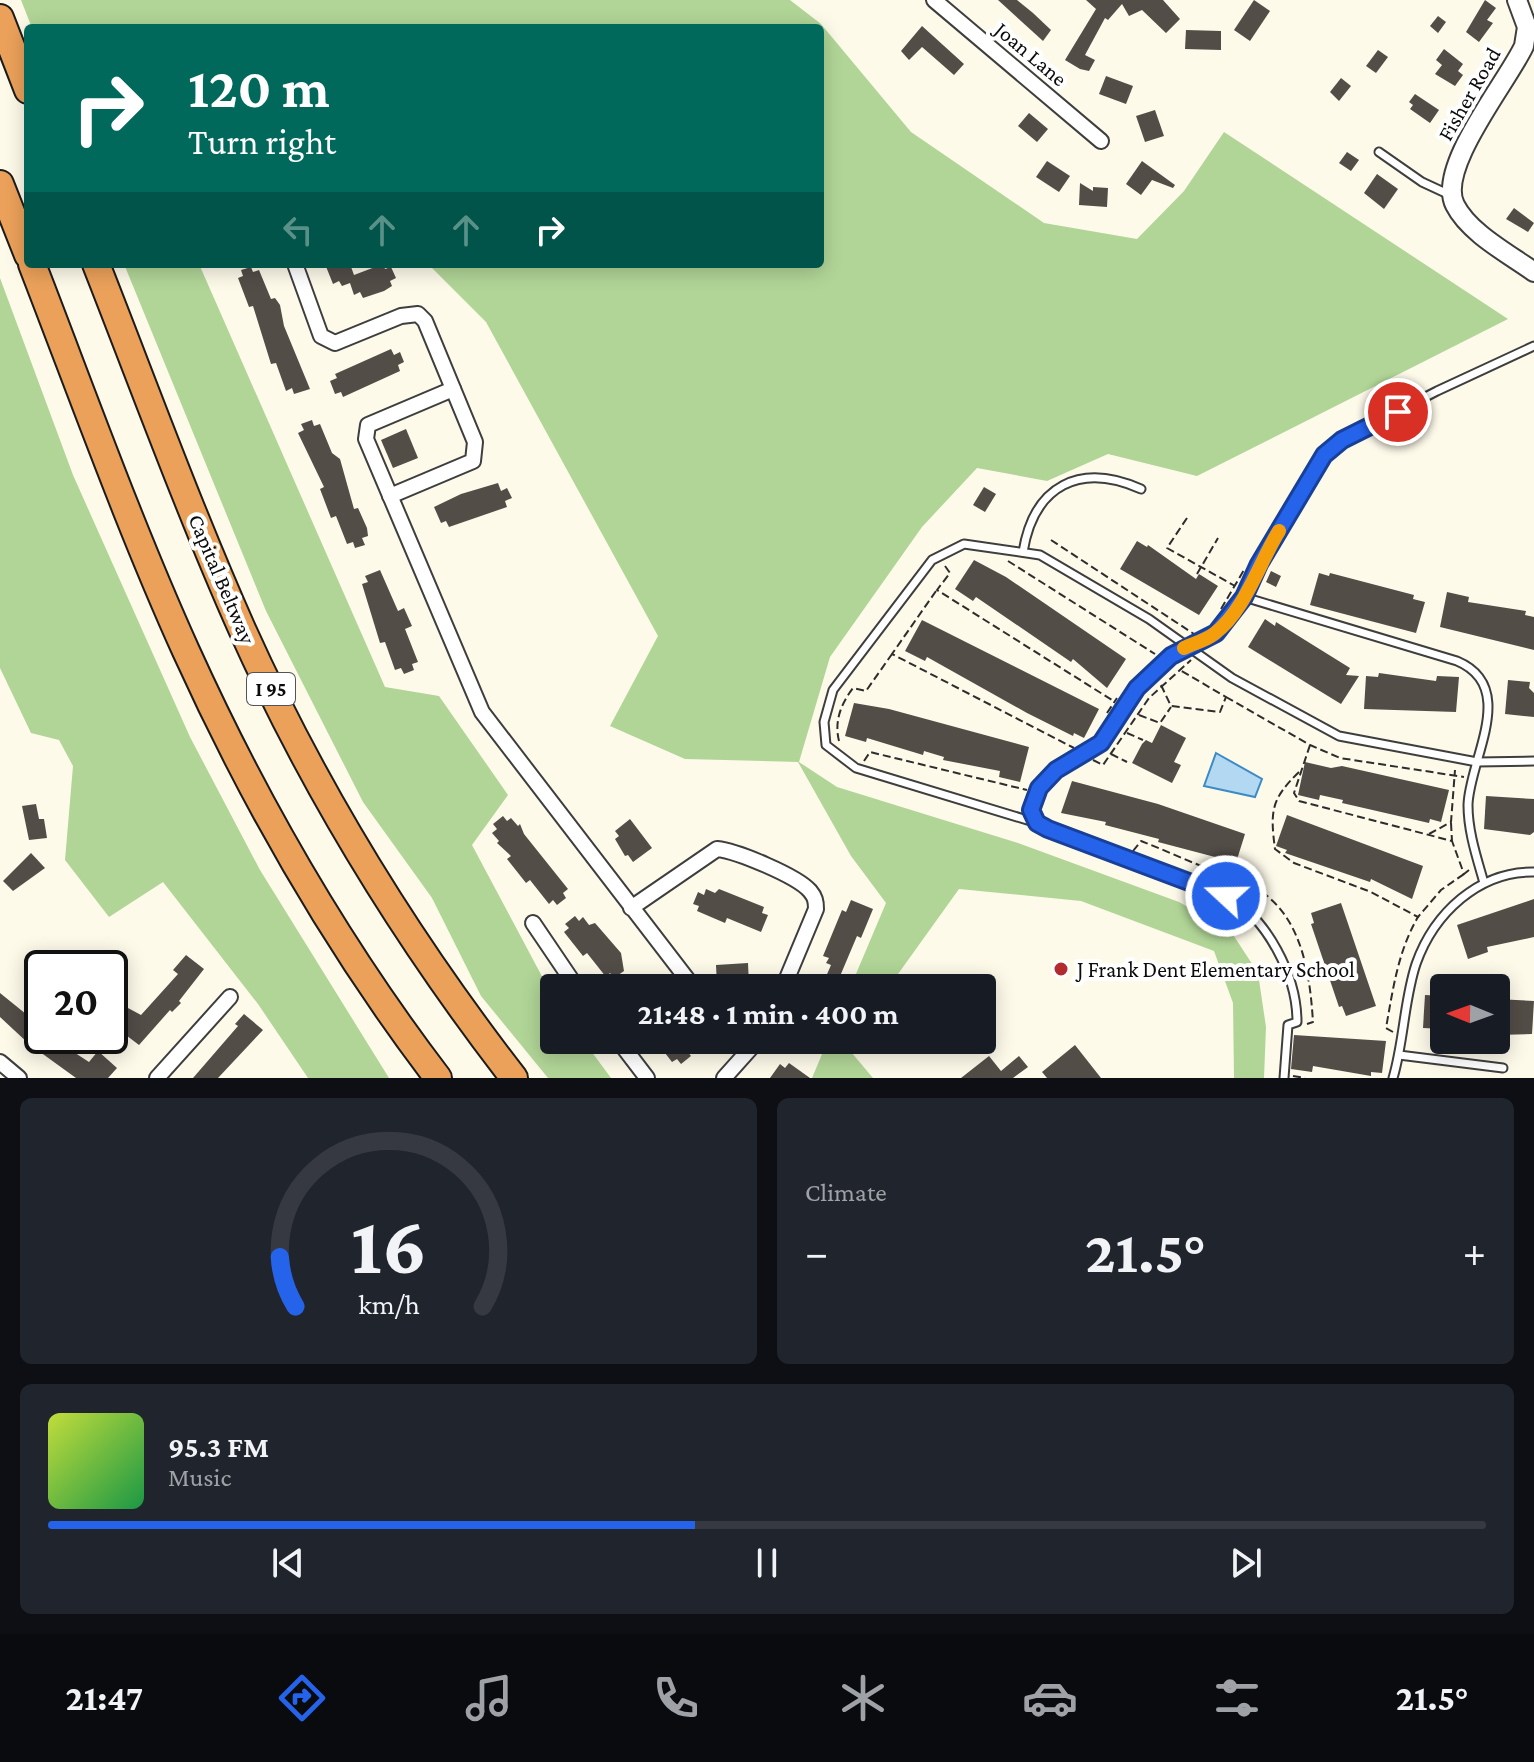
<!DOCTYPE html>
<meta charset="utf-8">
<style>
body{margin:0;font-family:"Crimson Pro",serif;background:#20242c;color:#f1f3f6;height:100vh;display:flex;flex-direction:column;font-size:30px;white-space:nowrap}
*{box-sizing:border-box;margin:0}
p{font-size:26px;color:#9ea1a6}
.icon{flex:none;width:44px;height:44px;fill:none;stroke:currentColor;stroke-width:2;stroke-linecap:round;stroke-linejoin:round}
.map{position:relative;height:1078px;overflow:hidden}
.side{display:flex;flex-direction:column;gap:20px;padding:20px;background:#0d0f14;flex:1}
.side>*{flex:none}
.banner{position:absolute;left:24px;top:24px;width:800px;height:244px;border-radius:8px;box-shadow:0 4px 20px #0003;background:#00695c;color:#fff;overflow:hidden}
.needle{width:52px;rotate:271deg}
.buttons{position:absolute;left:1430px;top:974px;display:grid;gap:16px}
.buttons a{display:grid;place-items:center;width:80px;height:80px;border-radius:8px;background:#171b24;box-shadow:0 4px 20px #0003;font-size:40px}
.speed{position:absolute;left:24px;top:950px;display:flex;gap:16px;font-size:40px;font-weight:700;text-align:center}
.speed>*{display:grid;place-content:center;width:104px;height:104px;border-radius:50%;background:#171b24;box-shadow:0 4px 20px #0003;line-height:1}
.speed .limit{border:4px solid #111;border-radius:12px;background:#fff;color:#111}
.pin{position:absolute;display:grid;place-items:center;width:68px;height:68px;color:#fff;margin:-34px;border:4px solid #fff;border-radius:50%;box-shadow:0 2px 8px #0007}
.me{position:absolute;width:88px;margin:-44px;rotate:291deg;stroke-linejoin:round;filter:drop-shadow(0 0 6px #0008)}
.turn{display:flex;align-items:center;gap:28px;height:168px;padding:0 32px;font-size:36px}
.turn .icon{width:104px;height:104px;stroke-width:2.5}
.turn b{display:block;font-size:56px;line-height:68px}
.lanes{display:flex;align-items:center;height:76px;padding:0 32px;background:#0003;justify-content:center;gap:40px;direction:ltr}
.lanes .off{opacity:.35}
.big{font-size:60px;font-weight:700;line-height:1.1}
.side .widget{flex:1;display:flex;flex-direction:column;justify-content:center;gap:12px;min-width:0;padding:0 28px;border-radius:12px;background:#20242c}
.side .dial{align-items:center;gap:0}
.dial svg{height:208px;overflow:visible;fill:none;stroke:#363941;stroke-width:7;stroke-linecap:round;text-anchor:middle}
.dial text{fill:#f1f3f6;stroke:none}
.song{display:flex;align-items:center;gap:24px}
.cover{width:96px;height:96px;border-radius:12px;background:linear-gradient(135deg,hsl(70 70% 55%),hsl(140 70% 35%))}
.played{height:8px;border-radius:4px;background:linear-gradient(90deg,#2563eb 45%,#363941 45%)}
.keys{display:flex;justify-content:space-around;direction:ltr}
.heat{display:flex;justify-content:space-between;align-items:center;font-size:44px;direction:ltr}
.side .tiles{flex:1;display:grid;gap:20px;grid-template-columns:1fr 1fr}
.widget:last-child{grid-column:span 2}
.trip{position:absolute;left:540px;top:974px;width:456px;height:80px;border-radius:8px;background:#171b24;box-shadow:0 4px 20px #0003;font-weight:700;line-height:80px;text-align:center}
.menu{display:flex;height:128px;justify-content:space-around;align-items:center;background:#090b0e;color:#9ea1a6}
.menu .icon{width:56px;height:56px}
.menu .current{color:#2563eb}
.menu b{font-size:36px;color:#f1f3f6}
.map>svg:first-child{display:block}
</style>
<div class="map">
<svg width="1534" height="1078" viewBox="0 0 1534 1078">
<rect width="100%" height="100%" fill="#fefaea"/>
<g fill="#b1d597">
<path d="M21,0H790L821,24L911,132L1044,223L1137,239L1184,191L1224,132L1508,319L1197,476L1108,454L1047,481L977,468L922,527L830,657L799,762L837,787L1018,843L1179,902L1230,930L1258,973L1266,1027L1264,1078H1234L1233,1003L1214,951L1081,901L959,889L888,988H850L886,903L851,856L798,762L685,759L610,726L658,636L486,322L428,264H820V28H32Z"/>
<path d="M124,264H199L385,687L439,696L508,795L472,845L554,999V1040H583L611,1078H548L481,996L432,898L363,802L266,611Z"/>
<path d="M0,278L73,475L190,737L260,870L389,1078H308L258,1004L163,882L109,917L65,860L73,766L59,740L31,733L0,668Z"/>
<path d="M828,1040H850L846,1046L873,1078H812Z"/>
</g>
<path fill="#b2d8f2" stroke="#3d8bc4" stroke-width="2" d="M1216,753L1262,779L1255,797L1204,786Z"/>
<g fill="#534d48">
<path d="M998,0H1017L1033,13L1051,30L1043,41Z"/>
<path d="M1086,0H1163L1180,19L1166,33L1142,10L1129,16L1122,4L1108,20L1105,18L1085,55L1095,60L1089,71L1080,69L1065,60L1096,9Z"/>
<path d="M1254,0L1270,11L1250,41L1234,30Z"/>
<path d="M1485,0L1496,8L1487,20L1493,23L1479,42L1466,32Z"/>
<path d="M1438,16L1446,22L1438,33L1430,26Z"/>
<path d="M922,26L964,64L954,75L922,47L909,60L901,51Z"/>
<path d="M1186,30L1221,31V50L1185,49Z"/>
<path d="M1444,49L1463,64L1458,71L1463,75L1455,86L1435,74L1442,65L1436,60Z"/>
<path d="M1378,50L1388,57L1376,73L1366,66Z"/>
<path d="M1106,76L1133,86L1126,104L1099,94Z"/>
<path d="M1341,78L1351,86L1339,101L1330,92Z"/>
<path d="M1415,94L1439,110L1430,123L1410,109L1413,105L1409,102Z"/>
<path d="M1155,110L1164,136L1145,142L1136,116Z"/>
<path d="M1029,113L1048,129L1037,142L1018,126Z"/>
<path d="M1347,152L1359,160L1351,171L1339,163Z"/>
<path d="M1047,161L1070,176L1059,192L1036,177Z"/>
<path d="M1142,161L1175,185L1173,188L1152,180L1141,195L1126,184Z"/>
<path d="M1377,174L1398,189L1384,209L1364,193Z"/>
<path d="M1080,183L1093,191V187L1108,188L1107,207L1079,205Z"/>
<path d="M1514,208L1534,223L1528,232L1506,219Z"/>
<path d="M325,264H350L354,275L383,264L385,269L391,267L396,278L390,281L392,286L384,291L363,298L360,292L354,295L350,283L342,286L339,281L333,284Z"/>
<path d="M251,267L253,272L259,270L271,299L275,298L280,305L284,326L310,389L294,394L292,388L286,391L276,363L271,364L253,306L249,307L238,278L243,276L241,270Z"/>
<path d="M391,349L394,355L400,352L404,362L398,365L400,371L343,397L341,392L335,394L330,381L337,378L335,374Z"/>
<path d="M312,420L314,426L320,424L332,453L340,459L354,509L358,508L367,528L368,536L362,538L365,545L355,548L353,542L347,544L336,516L331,518L320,489L324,487L298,433L304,430L301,424Z"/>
<path d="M406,429L418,458L393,468L381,440Z"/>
<path d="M498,483L501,491L507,488L512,498L505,501L507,507L449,527L446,521L441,523L434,507L461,494Z"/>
<path d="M984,487L996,494L985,512L973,505Z"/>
<path d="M1137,541L1147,547L1148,545L1196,579L1199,574L1218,586L1199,615L1120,569Z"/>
<path d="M974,560L1006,577L1126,659L1107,688L1073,659L1071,662L976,597L973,601L955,589Z"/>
<path d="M380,570L398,611L404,608L412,626L405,629L418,662L412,664L414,670L404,674L401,668L395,670L385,642L380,643L362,584L368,582L365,576Z"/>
<path d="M1271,571L1281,576L1276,587L1266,582Z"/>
<path d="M1319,573L1329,576L1330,573L1414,595L1413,599L1425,602L1416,633L1310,605Z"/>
<path d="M1447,592L1469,597L1468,602L1526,611L1525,615L1534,617V650L1440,627Z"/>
<path d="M1265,619L1275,626L1276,622L1350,668L1346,675L1359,676L1341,704L1248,647Z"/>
<path d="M922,620L1099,709L1084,738L1074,733L1073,736L1027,713L927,657L925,661L905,651Z"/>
<path d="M1379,673L1436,681L1437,676L1459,677L1456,712L1364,709L1366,676L1378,677Z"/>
<path d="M1508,680L1530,682L1529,688L1534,693V717L1505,714Z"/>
<path d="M854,703L889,709L1029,747L1020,782L999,777L1000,771L943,760L944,757L924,751L923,755L867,738L866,742L845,736Z"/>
<path d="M1161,725L1186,738L1174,762L1181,765L1172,783L1132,763L1142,744L1146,740L1152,743Z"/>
<path d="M1305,762L1331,768L1342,766L1449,790L1441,822L1430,819L1429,823L1342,803L1343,800L1320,795L1319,800L1298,795Z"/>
<path d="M1072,781L1158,804L1245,834L1234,869L1213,862L1215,857L1158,842L1159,839L1105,825L1106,822L1061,813Z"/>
<path d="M1486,796L1534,799V832L1530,835L1484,829Z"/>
<path d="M36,804L39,819H44L47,838L29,840L22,806Z"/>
<path d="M1287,815L1423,866L1412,899L1371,879L1370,882L1285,853L1287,850L1276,846Z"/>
<path d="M503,816L507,821L511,818L518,826L520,824L524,834L568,889L563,893L566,898L557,905L553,900L549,904L530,880L526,883L507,859L511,856L497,843L499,841L492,833L497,829L493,824Z"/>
<path d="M630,819L652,848L633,862L628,855L625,856L615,839L619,836L615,831Z"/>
<path d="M31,853L45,868L13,891L3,881Z"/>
<path d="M706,889L715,893L719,889L764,907L762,913L768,915L761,932L727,918L725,923L697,911L699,906L693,904L698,892L704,895Z"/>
<path d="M1534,899V937L1487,947L1488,952L1468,959L1457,925Z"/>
<path d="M851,900L873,909L861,938L857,936L835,988H821L831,965L826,963L829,958L823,956L842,910L846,912Z"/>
<path d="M1341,903L1376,1006L1346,1016L1342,1006L1339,1007L1311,924L1314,923L1311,913Z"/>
<path d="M575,916L579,921L583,917L589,925L595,923L621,953L624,971L614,978L610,973L606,977L587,953L583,956L564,932L569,928L565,924Z"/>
<path d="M186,955L204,969L179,1001L181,1003L172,1012L170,1010L139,1045L114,1026L128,1008L141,1015L178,974L173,970Z"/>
<path d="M748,963L749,986L717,987L716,965Z"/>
<path d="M0,993L42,1027V1036H49L89,1062L98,1051L117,1068L108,1078H76L29,1044L0,1017Z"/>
<path d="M1425,995L1444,996V1029L1423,1028Z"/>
<path d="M1496,999L1534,1001L1532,1034L1496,1035Z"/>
<path d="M244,1014L263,1030L218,1078H193L238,1026L235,1024Z"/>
<path d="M1294,1035L1386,1041L1382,1073L1371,1072V1076L1313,1066L1312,1072L1291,1069Z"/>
<path d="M655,1040H686L691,1048L687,1051L691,1056L681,1064L677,1059L672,1062Z"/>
<path d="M1075,1045L1101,1078H1047L1042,1072Z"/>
<path d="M989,1056L1001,1071L1019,1056L1028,1067L1013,1078H961Z"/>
<path d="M789,1063L810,1078H770L780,1064L785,1068Z"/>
</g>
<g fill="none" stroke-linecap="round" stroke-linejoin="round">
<g stroke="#3e3e3e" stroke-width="11">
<g id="service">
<path d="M1379,152L1422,182L1450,195"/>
<path d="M1023,552C1034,485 1080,462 1141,489"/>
<path d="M1244,597L1457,661C1519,687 1469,760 1468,805C1468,832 1477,858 1484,883"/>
<path d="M1037,823L856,768L826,745L824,722L833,690L932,560L964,544L1040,555L1149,619L1232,678L1339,736L1477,762L1534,761"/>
<path d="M1399,1055L1503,1068"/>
<path d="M1284,1078L1288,1025L1297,1022C1297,976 1267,917 1226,896L1048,829L1037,823L1031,810L1039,788L1056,770L1101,743L1137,688L1171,656L1216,633L1244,597L1259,564L1324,455L1342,440L1437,391L1534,346"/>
<path d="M1393,1078C1404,1041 1404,1000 1416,964C1434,913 1479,871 1534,872"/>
</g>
</g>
<g stroke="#3e3e3e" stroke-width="18">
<g id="minor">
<path d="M934,0L1101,141"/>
<path d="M295,264L321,336L335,343L401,316L418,314L425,321L475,442L473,461L390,496"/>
<path d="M453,389L368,425L366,439L482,712L694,988"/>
<path d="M631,908L717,849C737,851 797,876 810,891C815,897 816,901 816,909L783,988"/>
<path d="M533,923L577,988"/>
<path d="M618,1040L647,1078"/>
<path d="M0,1062L19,1078"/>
<path d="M157,1078L230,997"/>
<path d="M724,1078L758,1040"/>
</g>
</g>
<g stroke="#3e3e3e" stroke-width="22">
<path id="tertiary" d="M1517,0L1527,27L1524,46C1508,81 1436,168 1455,205C1469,233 1509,254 1534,272"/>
</g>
<g stroke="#1c1c1c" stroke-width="30">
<g id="motorway">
<path d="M0,18L28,90"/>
<path d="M0,184L28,255"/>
<path d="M32,264C82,393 129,525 186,651C254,801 338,947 438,1078"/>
<path d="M96,264C144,386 189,510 242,629C314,789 407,940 514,1078"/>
</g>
</g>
<g stroke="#2d2d2d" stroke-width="2" stroke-dasharray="8 4" stroke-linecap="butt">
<path d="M1187,518L1167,548L1235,586"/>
<path d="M1051,540L1194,634"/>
<path d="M1008,561L1155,654"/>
<path d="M945,566L950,573L937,590L1112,700"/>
<path d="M1197,574L1218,538"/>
<path d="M936,591L892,654L1074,748"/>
<path d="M1221,609L1244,570"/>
<path d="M1161,685L1171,706L1220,712L1226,697L1180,670"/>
<path d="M1226,697L1310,745L1340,758L1464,777"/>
<path d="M1107,713L1117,698"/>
<path d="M1139,715L1160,723L1171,707"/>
<path d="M1127,733L1143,740"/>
<path d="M839,741C834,721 841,704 853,688L866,691L892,654"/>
<path d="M1310,745L1294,793L1299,801L1452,841L1464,874L1469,870"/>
<path d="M1111,754L1127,762"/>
<path d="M1093,760L1103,765L1149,698L1191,660"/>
<path d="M864,761L870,752L1027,790"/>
<path d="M1299,772C1271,799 1270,811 1275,849L1294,863L1371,892L1418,917L1441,890L1464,874"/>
<path d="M1451,823L1452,841"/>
<path d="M1429,834L1451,822L1455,770"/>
<path d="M1133,851L1141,841C1162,849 1183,859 1204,867C1223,875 1245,881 1262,892C1303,921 1310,976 1313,1022L1307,1024"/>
<path d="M1393,1032L1386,1028C1393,989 1398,951 1418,917"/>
<path d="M1293,1076L1305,1078"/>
</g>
<use href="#service" stroke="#fff" stroke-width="7"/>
<use href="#minor" stroke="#fff" stroke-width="14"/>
<use href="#tertiary" stroke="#fff" stroke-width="18"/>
<use href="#motorway" stroke="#eba15a" stroke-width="26"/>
</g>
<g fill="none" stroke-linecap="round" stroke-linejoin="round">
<g stroke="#184099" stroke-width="20">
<path id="route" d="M1226,896L1048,829L1037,823L1031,810L1039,788L1056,770L1101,743L1137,688L1171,656L1216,633L1244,597L1259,564L1324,455L1342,440L1398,412"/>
</g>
<use href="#route" stroke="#2563eb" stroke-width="14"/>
<path stroke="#f59e0b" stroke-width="14" d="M1184,648C1194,643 1205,641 1214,634C1245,611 1259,563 1279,531"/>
</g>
<circle fill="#b22c2f" stroke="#fff" stroke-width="3" cx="1061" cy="969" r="8"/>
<g text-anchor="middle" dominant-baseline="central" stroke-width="8" stroke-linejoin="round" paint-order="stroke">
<rect fill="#fff" stroke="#545454" stroke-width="2" x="247" y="673" width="48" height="32" rx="6"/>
<g font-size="20" font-weight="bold" fill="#0b0b0b">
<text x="271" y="689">I 95</text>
</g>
<g font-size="22" fill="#0b0b0b" stroke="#fff">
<text transform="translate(1031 54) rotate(40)">Joan Lane</text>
<text transform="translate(1469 94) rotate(-60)">Fisher Road</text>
<text transform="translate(222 579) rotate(67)">Capital Beltway</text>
</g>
<g font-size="22" fill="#0b0b0b" stroke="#fff" text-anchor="start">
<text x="1077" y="969">J Frank Dent Elementary School</text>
</g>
</g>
</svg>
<div class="buttons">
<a><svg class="needle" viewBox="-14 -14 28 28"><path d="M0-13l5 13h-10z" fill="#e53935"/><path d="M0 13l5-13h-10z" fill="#9ea1a6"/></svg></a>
</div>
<div class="speed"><div class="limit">20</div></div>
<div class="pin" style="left:1398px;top:412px;background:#d93025"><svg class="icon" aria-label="arrive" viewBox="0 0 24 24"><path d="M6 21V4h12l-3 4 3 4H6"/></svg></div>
<svg class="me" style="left:1226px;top:896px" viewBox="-20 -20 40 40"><circle r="17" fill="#2563eb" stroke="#fff" stroke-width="3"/><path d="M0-11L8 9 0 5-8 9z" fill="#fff"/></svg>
<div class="trip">21:48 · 1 min · 400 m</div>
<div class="banner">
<div class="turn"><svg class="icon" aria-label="right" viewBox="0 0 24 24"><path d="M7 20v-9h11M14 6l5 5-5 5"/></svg><div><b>120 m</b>Turn right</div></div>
<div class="lanes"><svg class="icon off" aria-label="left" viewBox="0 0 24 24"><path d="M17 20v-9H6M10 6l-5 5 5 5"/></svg><svg class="icon off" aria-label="ahead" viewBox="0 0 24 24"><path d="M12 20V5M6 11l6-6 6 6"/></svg><svg class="icon off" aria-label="ahead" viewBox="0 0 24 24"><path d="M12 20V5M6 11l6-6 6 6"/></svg><svg class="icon" aria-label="right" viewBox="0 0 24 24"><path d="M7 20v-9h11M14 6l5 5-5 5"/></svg></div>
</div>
</div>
<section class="side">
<div class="tiles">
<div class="widget dial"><svg viewBox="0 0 100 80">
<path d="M14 69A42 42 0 1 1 86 69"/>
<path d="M14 69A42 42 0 0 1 8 50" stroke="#2563eb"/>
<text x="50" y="56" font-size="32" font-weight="700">16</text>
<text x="50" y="72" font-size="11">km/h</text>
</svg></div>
<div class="widget"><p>Climate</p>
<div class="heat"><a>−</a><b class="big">21.5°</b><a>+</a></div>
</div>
<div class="widget">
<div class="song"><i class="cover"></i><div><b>95.3 FM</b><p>Music</p></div></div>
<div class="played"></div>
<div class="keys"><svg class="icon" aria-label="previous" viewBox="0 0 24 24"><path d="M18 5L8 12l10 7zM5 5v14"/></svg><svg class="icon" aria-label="pause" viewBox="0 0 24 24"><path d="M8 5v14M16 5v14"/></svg><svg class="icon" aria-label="next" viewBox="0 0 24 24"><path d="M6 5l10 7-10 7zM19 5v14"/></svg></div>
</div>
</div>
</section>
<nav class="menu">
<b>21:47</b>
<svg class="icon current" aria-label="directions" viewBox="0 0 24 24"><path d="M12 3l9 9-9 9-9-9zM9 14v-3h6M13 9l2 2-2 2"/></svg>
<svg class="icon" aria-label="music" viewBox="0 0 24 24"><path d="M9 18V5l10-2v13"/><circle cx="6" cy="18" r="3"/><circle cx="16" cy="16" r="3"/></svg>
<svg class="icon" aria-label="phone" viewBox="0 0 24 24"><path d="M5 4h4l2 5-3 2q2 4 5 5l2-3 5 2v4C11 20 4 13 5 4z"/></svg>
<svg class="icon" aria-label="climate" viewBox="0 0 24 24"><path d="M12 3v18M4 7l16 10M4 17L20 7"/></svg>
<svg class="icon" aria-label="car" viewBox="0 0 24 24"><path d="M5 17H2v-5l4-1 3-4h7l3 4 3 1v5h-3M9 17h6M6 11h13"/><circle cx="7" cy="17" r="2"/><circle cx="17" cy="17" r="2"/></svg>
<svg class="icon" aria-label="filters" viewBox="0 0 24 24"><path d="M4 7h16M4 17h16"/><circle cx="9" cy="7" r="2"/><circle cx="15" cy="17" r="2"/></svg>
<b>21.5°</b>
</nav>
